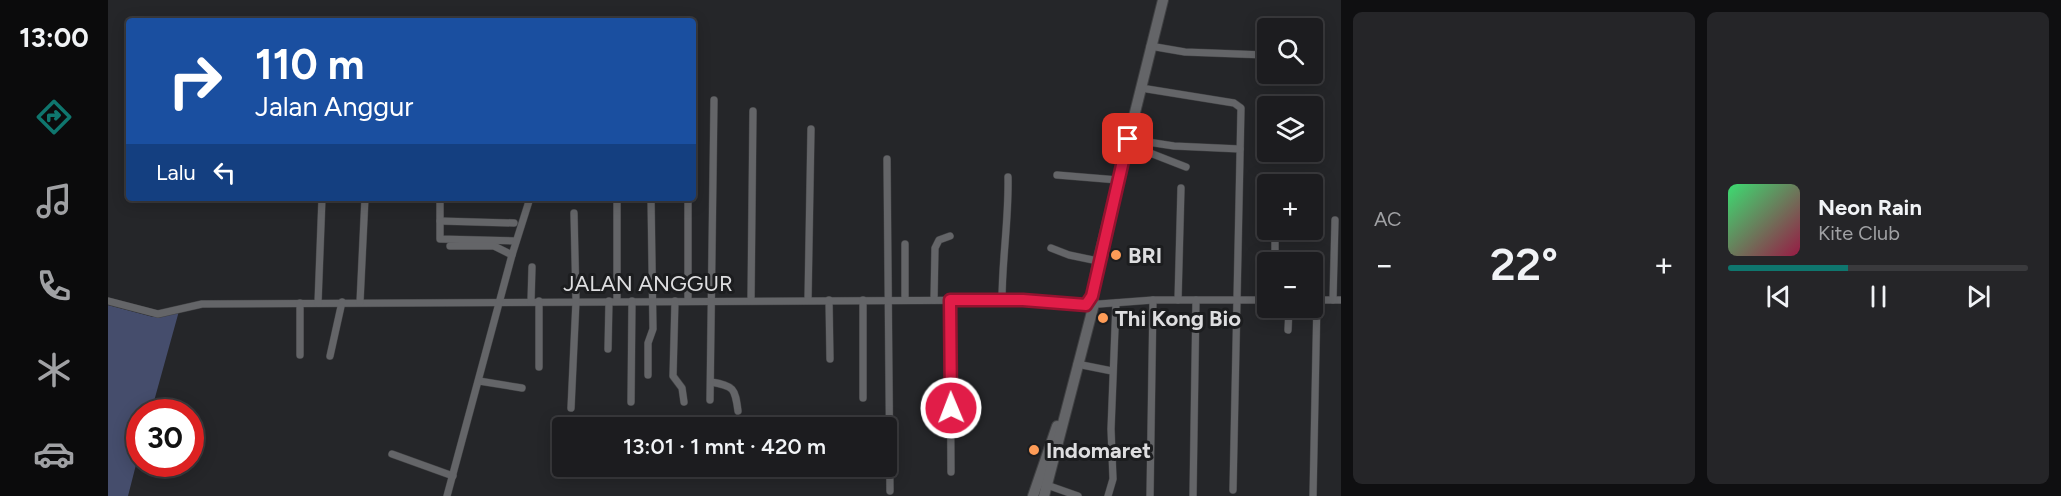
<!DOCTYPE html>
<html lang="id">
<meta charset="utf-8">
<style>
body{margin:0;font-family:Figtree,sans-serif;background:#252528;color:#f1f3f6;height:100vh;display:flex;flex-direction:column;font-size:22px;white-space:nowrap}
*{box-sizing:border-box;margin:0}
p{font-size:20px;color:#a0a1a4}
.icon{flex:none;width:33px;height:33px;fill:none;stroke:currentColor;stroke-width:2;stroke-linecap:round;stroke-linejoin:round}
.map{position:relative;flex:1;overflow:hidden}
.sheet{display:flex;flex-direction:column;gap:12px;padding:12px;background:#0f0f11;width:720px}
.sheet>*{flex:none}
.hud{position:absolute;left:18px;top:18px;width:570px;height:183px;border-radius:6px;box-shadow:0 3px 15px #0003,0 0 0 2px #3a3a3d;background:#1a4fa0;color:#fff;overflow:hidden}
.fabs{position:absolute;left:1149px;top:18px;display:grid;gap:12px}
.fabs a{display:grid;place-items:center;width:66px;height:66px;border-radius:6px;background:#1c1c1f;box-shadow:0 3px 15px #0003,0 0 0 2px #3a3a3d;font-size:30px}
.speed{position:absolute;left:18px;top:399px;display:flex;gap:12px;font-size:30px;font-weight:700;text-align:center}
.speed>*{display:grid;place-content:center;width:78px;height:78px;border-radius:50%;background:#1c1c1f;box-shadow:0 3px 15px #0003,0 0 0 2px #3a3a3d;line-height:1}
.speed .limit{border:9px solid #d22;background:#fff;color:#111}
.pin{position:absolute;display:grid;place-items:center;width:51px;height:51px;color:#fff;margin:-26px;border-radius:12px;box-shadow:0 3px 9px #0006}
.me{position:absolute;width:66px;margin:-33px;rotate:359deg;stroke-linejoin:round;filter:drop-shadow(0 0 4px #0008)}
.turn{display:flex;align-items:center;gap:21px;height:126px;padding:0 30px;font-size:27px}
.turn .icon{width:78px;height:78px;stroke-width:2.5}
.turn b{display:block;font-size:42px;line-height:51px}
.then{display:flex;align-items:center;height:57px;padding:0 30px;background:#0003;gap:12px;font-size:22px}
.big{font-size:45px;font-weight:600;line-height:1.1}
.sheet .card{flex:1;display:flex;flex-direction:column;justify-content:center;gap:9px;min-width:0;padding:0 21px;border-radius:9px;background:#252528}
.song{display:flex;align-items:center;gap:18px}
.cover{width:72px;height:72px;border-radius:9px;background:linear-gradient(135deg,hsl(140 70% 55%),hsl(340 70% 35%))}
.played{height:6px;border-radius:3px;background:linear-gradient(90deg,#0f766e 40%,#3a3a3d 40%)}
.keys{display:flex;justify-content:space-around;direction:ltr}
.heat{display:flex;justify-content:space-between;align-items:center;font-size:33px;direction:ltr}
.sheet .tiles{flex:1;display:grid;gap:12px;grid-template-columns:repeat(2,1fr)}
.trip{position:absolute;left:444px;top:417px;width:345px;height:60px;border-radius:6px;background:#1c1c1f;box-shadow:0 3px 15px #0003,0 0 0 2px #3a3a3d;font-weight:600;line-height:60px;text-align:center}
main{display:flex;flex:1;min-height:0}
.dock{display:flex;flex-direction:column;width:108px;justify-content:space-around;align-items:center;background:#0b0b0c;color:#a0a1a4}
.dock .icon{width:42px;height:42px}
.dock .on{color:#0f766e}
.dock b{font-size:27px;color:#f1f3f6}
.map>svg:first-child{display:block}
</style>
<main>
<nav class="dock">
<b>13:00</b>
<svg class="icon on" aria-label="directions" viewBox="0 0 24 24"><path d="M12 3l9 9-9 9-9-9zM9 14v-3h6M13 9l2 2-2 2"/></svg>
<svg class="icon" aria-label="music" viewBox="0 0 24 24"><path d="M9 18V5l10-2v13"/><circle cx="6" cy="18" r="3"/><circle cx="16" cy="16" r="3"/></svg>
<svg class="icon" aria-label="phone" viewBox="0 0 24 24"><path d="M5 4h4l2 5-3 2q2 4 5 5l2-3 5 2v4C11 20 4 13 5 4z"/></svg>
<svg class="icon" aria-label="climate" viewBox="0 0 24 24"><path d="M12 3v18M4 7l16 10M4 17L20 7"/></svg>
<svg class="icon" aria-label="car" viewBox="0 0 24 24"><path d="M5 17H2v-5l4-1 3-4h7l3 4 3 1v5h-3M9 17h6M6 11h13"/><circle cx="7" cy="17" r="2"/><circle cx="17" cy="17" r="2"/></svg>
</nav>
<div class="map">
<svg width="1233" height="496" viewBox="0 0 1233 496">
<rect width="100%" height="100%" fill="#252629"/>
<path fill="#454d6c" d="M0,305L45,317L71,311L43,412H32L31,453L20,496H0Z"/>
<g fill="none" stroke-linecap="round" stroke-linejoin="round">
<g stroke="#404143" stroke-width="8">
<g id="minor">
<path d="M1042,46L1077,52L1157,55"/>
<path d="M1033,88L1126,103L1133,108L1125,490"/>
<path d="M1020,139L1066,146L1132,149"/>
<path d="M1019,144L1078,167"/>
<path d="M779,159L782,491"/>
<path d="M949,175L1010,180"/>
<path d="M580,198V301"/>
<path d="M509,202V301"/>
<path d="M332,221L406,223"/>
<path d="M408,241L332,239V199H413"/>
<path d="M797,244V300"/>
<path d="M342,246H386L404,255"/>
<path d="M943,248L961,255L990,261"/>
<path d="M1167,262V230"/>
<path d="M643,300L645,111"/>
<path d="M700,300L703,129"/>
<path d="M721,300L722,359"/>
<path d="M826,300L827,248L831,240L842,236"/>
<path d="M842,300L843,472"/>
<path d="M894,300C894,259 901,219 900,177"/>
<path d="M1070,300L1073,188"/>
<path d="M1206,300H1233"/>
<path d="M1225,300L1227,220"/>
<path d="M0,301L50,314L94,304L915,300L978,305L1045,300H1160"/>
<path d="M423,301L424,267"/>
<path d="M567,301L565,376L574,388L576,402"/>
<path d="M252,302L257,198"/>
<path d="M210,303L214,198"/>
<path d="M1180,330L1181,308"/>
<path d="M500,349L501,301"/>
<path d="M192,355V303"/>
<path d="M222,356L234,302"/>
<path d="M969,364L1004,371"/>
<path d="M431,367V301"/>
<path d="M540,375V343L545,329L543,198"/>
<path d="M371,381L414,388"/>
<path d="M603,382C626,386 627,388 630,411"/>
<path d="M755,398V300"/>
<path d="M602,400L606,100"/>
<path d="M523,402L524,301"/>
<path d="M463,408L468,301L466,213"/>
<path d="M284,454L345,476"/>
<path d="M936,484L970,496"/>
<path d="M339,496L404,255L422,198"/>
<path d="M1000,496L1005,479L1003,429L1008,303"/>
<path d="M1042,496L1045,300"/>
<path d="M1085,496L1088,300"/>
<path d="M1205,496L1209,300"/>
</g>
</g>
<g stroke="#404143" stroke-width="12">
<g id="secondary">
<path d="M925,496L949,426"/>
<path d="M936,496L986,304L984,296L990,261L1055,0"/>
</g>
</g>
<use href="#minor" stroke="#646568" stroke-width="7"/>
<use href="#secondary" stroke="#646568" stroke-width="10"/>
</g>
<g fill="none" stroke-linecap="round" stroke-linejoin="round">
<g stroke="#92132f" stroke-width="15">
<path id="route" d="M843,408L842,300H915L978,305L984,296L1020,139"/>
</g>
<use href="#route" stroke="#e11d48" stroke-width="10"/>
</g>
<g fill="#fe9c57" stroke="#1c1d1f" stroke-width="2">
<circle cx="1008" cy="255" r="6"/>
<circle cx="995" cy="318" r="6"/>
<circle cx="926" cy="450" r="6"/>
</g>
<g text-anchor="middle" dominant-baseline="central" stroke-width="6" stroke-linejoin="round" paint-order="stroke">
<g font-size="22" font-weight="bold" fill="#dedee0" stroke="#1c1d1f" text-anchor="start">
<text x="1020" y="255">BRI</text>
<text x="1007" y="318">Thi Kong Bio</text>
<text x="938" y="450">Indomaret</text>
</g>
<g font-size="22" fill="#dedee0" stroke="#1c1d1f">
<text x="540" y="283">JALAN ANGGUR</text>
</g>
</g>
</svg>
<div class="fabs">
<a><svg class="icon" aria-label="search" viewBox="0 0 24 24"><circle cx="10" cy="10" r="6"/><path d="M15 15l6 6"/></svg></a>
<a><svg class="icon" aria-label="layers" viewBox="0 0 24 24"><path d="M12 4l9 5-9 5-9-5zM3 14l9 5 9-5"/></svg></a>
<a>+</a>
<a>−</a>
</div>
<div class="speed"><div class="limit">30</div></div>
<div class="pin" style="left:1020px;top:139px;background:#d93025"><svg class="icon" aria-label="arrive" viewBox="0 0 24 24"><path d="M6 21V4h12l-3 4 3 4H6"/></svg></div>
<svg class="me" style="left:843px;top:408px" viewBox="-20 -20 40 40"><circle r="17" fill="#e11d48" stroke="#fff" stroke-width="3"/><path d="M0-11L8 9 0 5-8 9z" fill="#fff"/></svg>
<div class="trip">13:01 · 1 mnt · 420 m</div>
<div class="hud">
<div class="turn"><svg class="icon" aria-label="right" viewBox="0 0 24 24"><path d="M7 20v-9h11M14 6l5 5-5 5"/></svg><div><b>110 m</b>Jalan Anggur</div></div>
<div class="then">Lalu<svg class="icon" aria-label="left" viewBox="0 0 24 24"><path d="M17 20v-9H6M10 6l-5 5 5 5"/></svg></div>
</div>
</div>
<section class="sheet">
<div class="tiles">
<div class="card"><p>AC</p>
<div class="heat"><a>−</a><b class="big">22°</b><a>+</a></div>
</div>
<div class="card">
<div class="song"><i class="cover"></i><div><b>Neon Rain</b><p>Kite Club</p></div></div>
<div class="played"></div>
<div class="keys"><svg class="icon" aria-label="previous" viewBox="0 0 24 24"><path d="M18 5L8 12l10 7zM5 5v14"/></svg><svg class="icon" aria-label="pause" viewBox="0 0 24 24"><path d="M8 5v14M16 5v14"/></svg><svg class="icon" aria-label="next" viewBox="0 0 24 24"><path d="M6 5l10 7-10 7zM19 5v14"/></svg></div>
</div>
</div>
</section>
</main>
